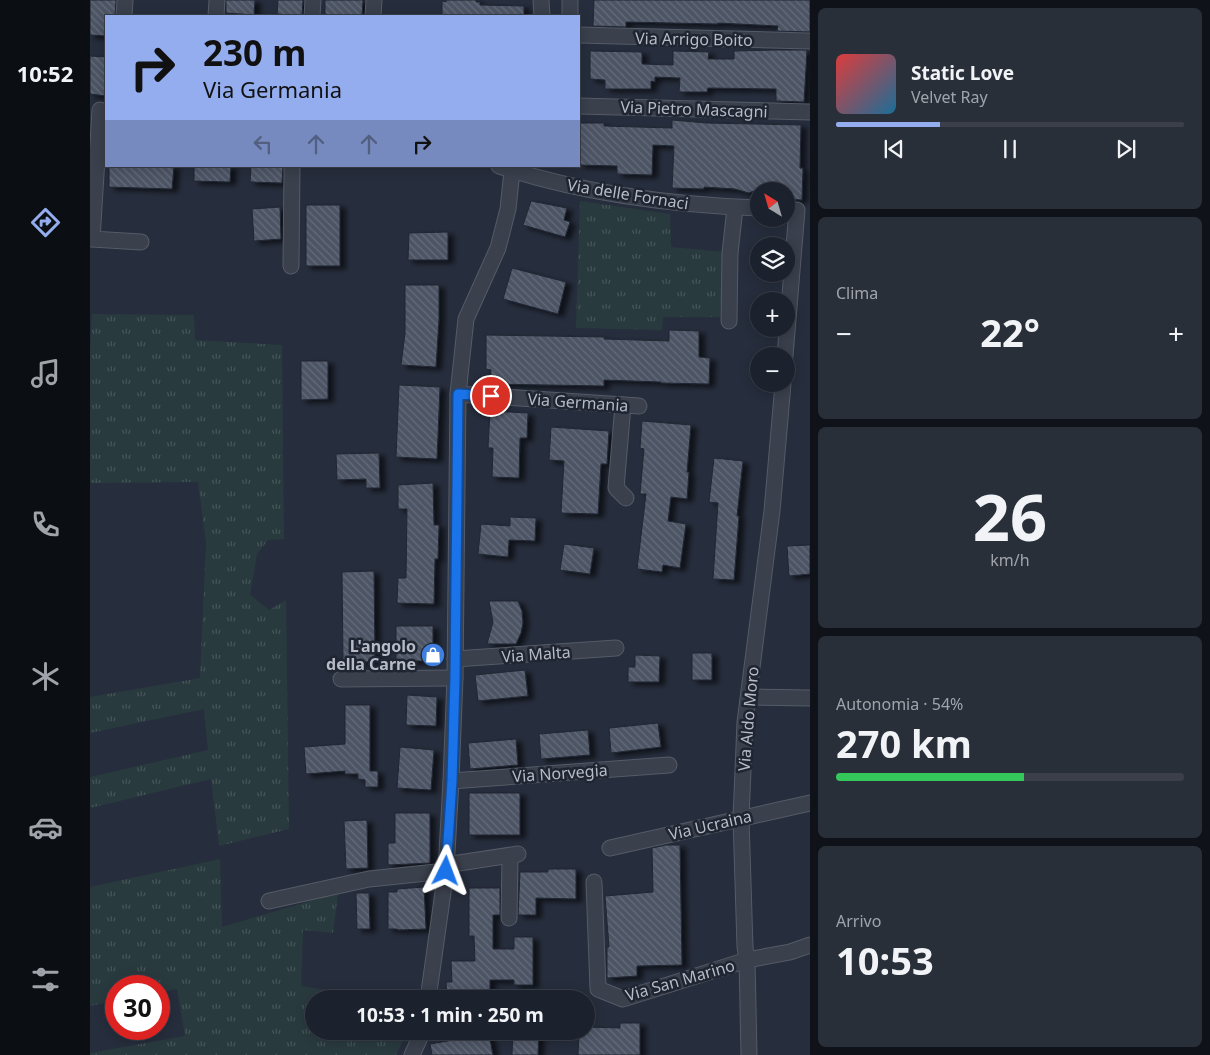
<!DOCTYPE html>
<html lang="it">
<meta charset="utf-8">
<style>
body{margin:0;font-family:"Noto Sans",sans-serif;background:#292f39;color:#f1f3f6;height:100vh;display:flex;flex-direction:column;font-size:19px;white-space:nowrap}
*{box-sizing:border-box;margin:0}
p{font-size:16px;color:#a0a4aa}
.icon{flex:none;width:28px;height:28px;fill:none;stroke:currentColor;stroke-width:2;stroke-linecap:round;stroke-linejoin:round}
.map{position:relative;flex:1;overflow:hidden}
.panel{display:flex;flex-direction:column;gap:8px;padding:8px;background:#0f1319;width:400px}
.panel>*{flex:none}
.top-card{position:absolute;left:15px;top:15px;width:475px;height:152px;border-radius:0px;box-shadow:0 2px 12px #0003,0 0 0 1px #3a3f49;background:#94adef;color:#111;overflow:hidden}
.needle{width:32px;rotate:323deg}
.controls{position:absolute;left:660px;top:182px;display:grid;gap:10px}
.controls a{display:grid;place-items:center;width:45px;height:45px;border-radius:50%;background:#1c222d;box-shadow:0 2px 12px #0003,0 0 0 1px #3a3f49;font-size:25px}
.speed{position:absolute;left:15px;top:975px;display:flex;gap:10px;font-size:25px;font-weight:700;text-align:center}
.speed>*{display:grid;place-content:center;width:65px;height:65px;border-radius:50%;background:#1c222d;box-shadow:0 2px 12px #0003,0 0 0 1px #3a3f49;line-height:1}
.speed .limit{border:8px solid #d22;background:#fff;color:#111}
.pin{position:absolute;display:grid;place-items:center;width:42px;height:42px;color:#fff;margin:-21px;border:2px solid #fff;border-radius:50%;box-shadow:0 1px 5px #0007}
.me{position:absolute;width:55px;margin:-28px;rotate:3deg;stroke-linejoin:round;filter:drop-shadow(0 0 4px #0008)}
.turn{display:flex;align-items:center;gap:18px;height:105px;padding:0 15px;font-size:22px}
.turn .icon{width:65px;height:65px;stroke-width:2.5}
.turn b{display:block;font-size:35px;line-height:42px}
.lanes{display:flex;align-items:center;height:48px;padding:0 15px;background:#0003;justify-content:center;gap:25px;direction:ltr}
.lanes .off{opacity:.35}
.big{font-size:38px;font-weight:700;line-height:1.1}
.panel .widget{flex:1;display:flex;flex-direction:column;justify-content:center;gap:8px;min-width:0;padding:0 18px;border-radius:8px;background:#292f39}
.panel .dial{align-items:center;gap:0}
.dial b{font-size:65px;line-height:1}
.song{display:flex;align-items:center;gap:15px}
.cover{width:60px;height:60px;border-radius:8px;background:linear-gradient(135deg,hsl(0 70% 55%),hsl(200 70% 35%))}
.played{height:5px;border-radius:2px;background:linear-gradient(90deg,#94adef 30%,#3a3f49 30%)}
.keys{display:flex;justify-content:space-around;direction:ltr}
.heat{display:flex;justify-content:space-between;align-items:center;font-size:28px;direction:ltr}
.charge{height:8px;border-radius:4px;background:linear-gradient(90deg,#34c759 54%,#3a3f49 0)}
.trip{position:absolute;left:215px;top:990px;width:290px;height:50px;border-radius:25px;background:#1c222d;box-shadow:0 2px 12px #0003,0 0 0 1px #3a3f49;font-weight:700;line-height:50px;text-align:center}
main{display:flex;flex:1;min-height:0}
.tabs{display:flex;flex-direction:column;width:90px;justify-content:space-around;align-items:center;background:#0b0e12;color:#a0a4aa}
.tabs .icon{width:35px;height:35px}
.tabs .selected{color:#94adef}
.tabs b{font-size:22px;color:#f1f3f6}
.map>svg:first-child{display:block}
</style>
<main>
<nav class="tabs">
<b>10:52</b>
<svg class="icon selected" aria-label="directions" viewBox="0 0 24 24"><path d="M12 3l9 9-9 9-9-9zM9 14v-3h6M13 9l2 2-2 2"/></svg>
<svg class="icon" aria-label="music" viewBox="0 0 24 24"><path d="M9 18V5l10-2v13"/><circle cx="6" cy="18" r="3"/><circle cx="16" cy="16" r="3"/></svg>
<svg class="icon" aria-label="phone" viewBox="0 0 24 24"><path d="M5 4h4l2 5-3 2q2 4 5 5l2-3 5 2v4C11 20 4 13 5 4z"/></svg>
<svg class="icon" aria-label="climate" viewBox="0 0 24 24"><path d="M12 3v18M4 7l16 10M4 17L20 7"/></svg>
<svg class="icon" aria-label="car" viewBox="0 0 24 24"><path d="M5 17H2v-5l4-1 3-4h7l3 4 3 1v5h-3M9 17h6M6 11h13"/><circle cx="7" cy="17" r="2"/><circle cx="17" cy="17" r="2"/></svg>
<svg class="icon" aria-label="filters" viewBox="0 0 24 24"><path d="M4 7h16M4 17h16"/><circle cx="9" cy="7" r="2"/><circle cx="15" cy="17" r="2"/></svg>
</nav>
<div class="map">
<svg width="720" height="1055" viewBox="0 0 720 1055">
<defs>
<pattern id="grass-tufts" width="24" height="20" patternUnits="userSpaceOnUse" patternTransform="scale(1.25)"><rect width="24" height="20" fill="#293a3e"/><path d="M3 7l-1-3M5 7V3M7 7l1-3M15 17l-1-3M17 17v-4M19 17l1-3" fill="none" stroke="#465558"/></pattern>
<pattern id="building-back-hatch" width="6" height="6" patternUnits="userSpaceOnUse" patternTransform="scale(1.25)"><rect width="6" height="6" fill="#4d5565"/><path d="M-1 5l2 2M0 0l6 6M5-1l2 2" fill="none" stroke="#646c7a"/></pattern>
<filter id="shadow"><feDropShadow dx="5.5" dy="3" stdDeviation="2.5" flood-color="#0009"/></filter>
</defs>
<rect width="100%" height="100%" fill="#262d3c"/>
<g fill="url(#grass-tufts)">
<path d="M490,201L580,214L581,247L634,252L630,317H573L572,330L486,328Z"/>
<path d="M2,314L104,315L105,340L192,345L194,539L178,540L167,554L160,595L179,610L196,600L199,829L129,846L121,779L0,808V777L118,750L114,709L0,733V697L110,678L116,543L108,482L0,483V354Z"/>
<path d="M130,859L132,927L248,893L243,933L213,930L211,986L291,999H224V1031H318L306,1055H0V1053L95,1036L87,989L69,992V986H26V1001L0,1006V887Z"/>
</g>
<g fill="url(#building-back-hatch)" stroke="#212733" filter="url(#shadow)">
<path d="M0,0H26L25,16H16V36L0,35Z"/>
<path d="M136,0H165L164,15L136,13Z"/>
<path d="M188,0H213L212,16L187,14Z"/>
<path d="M235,0H273L272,16H235Z"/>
<path d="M356,0H386V2H390V5L434,6V16H352V1L356,2Z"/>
<path d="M504,0H720V32L687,31L688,26L628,23V24L536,22V27L503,26Z"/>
<path d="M686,50H717L714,102L686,101V89L618,88L617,92H589L590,78L565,77V82L561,81V89H515V80L500,79V51L552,52V64L583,65V51L619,52L618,59H644V51Z"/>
<path d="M0,56L16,57V96L0,94Z"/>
<path d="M582,120L616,123L711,125L710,168H713L712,200L696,199V191H680V184L659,193L645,189L614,187V189L582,188L584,146L563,145L562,175L527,174V166L489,165V123H514V126L582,128Z"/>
<path d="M19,166H84L82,189L19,187Z"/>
<path d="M104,166H141L140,182L104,181Z"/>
<path d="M161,166H193L192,183L160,182Z"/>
<path d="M441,201L477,208L474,220L480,222L475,237L433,225Z"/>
<rect x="216" y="205" width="34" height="61"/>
<path d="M190,207L191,239L164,241L162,209Z"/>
<path d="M358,232V260H318L319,233Z"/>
<path d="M422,268L476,282L468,314L413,299Z"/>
<path d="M315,285H349V319L346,367L311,365L315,333Z"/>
<path d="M579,330L609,331V357L620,358L619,384L571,383V382L514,380V386L400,384L401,370L396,369V335L515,337L514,339L579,341Z"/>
<path d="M211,361H238V399L211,400Z"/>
<path d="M309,385L350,387L347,459L306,457Z"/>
<path d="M400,411L438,413L437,438H430L429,478L402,477L403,448H398Z"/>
<path d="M552,421L601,425L597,472H599L597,499L581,497L578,521L596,524L590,568L573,565L572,572L547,569L556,494H550L554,449L550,448Z"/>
<path d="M461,427L519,431L517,464H511L508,514L471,513L474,461L459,460Z"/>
<path d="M289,453L290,488H276V479L247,480L246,454Z"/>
<path d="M624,458L653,461L647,516H649L644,580L623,579L628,503L619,502Z"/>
<path d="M343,483L344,525H349L348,559H345L344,604L307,603L308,578H316L317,509H308V485Z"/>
<path d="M420,517L446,518L445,541L419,540L418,557L388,554L391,524L420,526Z"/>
<path d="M474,544L504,548L500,574L470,570Z"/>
<path d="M720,545V574L699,576L697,546Z"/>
<path d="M284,571L285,662H253L252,572Z"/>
<path d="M399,601H428L432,611L433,623L431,633L426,644H397L403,622Z"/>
<rect x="306" y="626" width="37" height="35"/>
<rect x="602" y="653" width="20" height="27"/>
<path d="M545,655L570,656L569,682H538V667H545Z"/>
<path d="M435,670L438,696L388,701L385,675Z"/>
<path d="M317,695L347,697L346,726L316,725Z"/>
<path d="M255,705H280V771H288V787H275V780L268,779V774H255V771L216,774L214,747L255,744Z"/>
<path d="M568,723L571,747L521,753L519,728Z"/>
<path d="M498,730L500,755L451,759L449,734Z"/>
<path d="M426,739L428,765L380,769L378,743Z"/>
<path d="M310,747L344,750L341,790L307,788Z"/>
<rect x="379" y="793" width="51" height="42"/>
<path d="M305,813H340V863L298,865V843H305Z"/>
<path d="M277,820L278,868L256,869L254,821Z"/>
<path d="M576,845H590L592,965L547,966V976L517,978V947H519L515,896L563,892L562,848Z"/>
<path d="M458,869H486V899L446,898V915H428L430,872H458Z"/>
<path d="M334,887L336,929L308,930L307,929H298V892H307V889Z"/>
<path d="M379,888H410V915H403V949H424V937H443V985H424V980H400V999H357L356,982H362L361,961H385L384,936H379Z"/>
<path d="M266,893H279L280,929H267Z"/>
<path d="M530,1023H550V1055H488L489,1031H496V1027L530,1028Z"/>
<path d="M423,1031H449L448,1055H422Z"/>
<path d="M399,1034L403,1055H342L340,1044Z"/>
</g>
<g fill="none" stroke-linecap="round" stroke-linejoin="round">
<g stroke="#555b67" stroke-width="17">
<g id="minor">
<path d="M451,0L452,16"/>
<path d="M34,16L35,0"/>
<path d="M126,16L127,0"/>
<path d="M222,16L223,0"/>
<path d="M283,16L284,0"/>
<path d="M480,16V0"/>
<path d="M489,35L720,41"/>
<path d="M489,106L720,112"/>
<path d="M10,110L2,239L51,242"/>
<path d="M409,166C493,194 580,205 669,208"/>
<path d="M201,266L202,166"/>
<path d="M639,321L640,253L645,208"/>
<path d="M695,356L707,210"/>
<path d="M368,394L549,406"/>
<path d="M533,405L526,488L536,498"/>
<path d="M365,659L526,648"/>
<path d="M251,679L365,678"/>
<path d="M659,697L720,698"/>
<path d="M361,781L579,765"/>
<path d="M520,848L720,803"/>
<path d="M356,865L428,854"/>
<path d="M504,882L508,989L533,999L657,960L700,952L720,945"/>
<path d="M179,901L279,879L356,871"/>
<path d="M419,918L420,857"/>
<path d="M338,999L356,871L361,781L365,678L368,394L376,319L408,248L418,209L422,171"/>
<path d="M322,1055L333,1031"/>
<path d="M659,1055L657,960L655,947L651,818L655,722L682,511L693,384"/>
</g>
</g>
<use href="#minor" stroke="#3a404c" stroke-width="15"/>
</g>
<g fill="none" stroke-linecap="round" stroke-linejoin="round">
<g stroke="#114b97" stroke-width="12">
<path id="route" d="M356,871L362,781L365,678L368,394L401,396"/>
</g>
<use href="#route" stroke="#1a73e8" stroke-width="9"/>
</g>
<defs>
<g id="shop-disc" transform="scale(1.25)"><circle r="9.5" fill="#3f7fe0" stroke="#1f2531"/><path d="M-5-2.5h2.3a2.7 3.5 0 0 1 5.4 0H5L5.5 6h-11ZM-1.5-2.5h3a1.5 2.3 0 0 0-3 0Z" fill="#fff"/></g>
</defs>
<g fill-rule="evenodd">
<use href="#shop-disc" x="343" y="655"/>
</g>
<g text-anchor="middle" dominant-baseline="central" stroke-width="5" stroke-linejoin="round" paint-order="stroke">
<g font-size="16" fill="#b6bbc7" stroke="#1f2531">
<text transform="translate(604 39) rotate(1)">Via Arrigo Boito</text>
<text transform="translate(604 109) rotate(2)">Via Pietro Mascagni</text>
<text transform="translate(538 194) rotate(9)">Via delle Fornaci</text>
<text transform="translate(488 402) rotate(4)">Via Germania</text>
<text transform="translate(446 654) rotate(-4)">Via Malta</text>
<text transform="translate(658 719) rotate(-85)">Via Aldo Moro</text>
<text transform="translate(470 773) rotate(-4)">Via Norvegia</text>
<text transform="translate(620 825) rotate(-13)">Via Ucraina</text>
<text transform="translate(590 980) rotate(-16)">Via San Marino</text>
</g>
<g font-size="16" font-weight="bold" fill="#b6bbc7" stroke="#1f2531" text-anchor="end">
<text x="326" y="646">L'angolo<tspan x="326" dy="18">della Carne</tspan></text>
</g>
</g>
</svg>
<div class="controls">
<a><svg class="needle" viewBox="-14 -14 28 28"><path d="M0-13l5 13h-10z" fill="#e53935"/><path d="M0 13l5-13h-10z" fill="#a0a4aa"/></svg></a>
<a><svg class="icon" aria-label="layers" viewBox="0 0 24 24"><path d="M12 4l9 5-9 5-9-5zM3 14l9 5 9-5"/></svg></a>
<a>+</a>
<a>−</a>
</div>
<div class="speed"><div class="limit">30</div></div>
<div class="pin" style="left:401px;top:396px;background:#d93025"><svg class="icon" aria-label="arrive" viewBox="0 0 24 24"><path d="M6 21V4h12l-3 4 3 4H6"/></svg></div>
<svg class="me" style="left:356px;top:871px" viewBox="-20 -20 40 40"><path d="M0-17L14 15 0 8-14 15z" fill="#1a73e8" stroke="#fff" stroke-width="4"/></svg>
<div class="trip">10:53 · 1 min · 250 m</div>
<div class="top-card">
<div class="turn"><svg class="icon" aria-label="right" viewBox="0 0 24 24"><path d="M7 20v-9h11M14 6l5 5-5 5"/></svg><div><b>230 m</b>Via Germania</div></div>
<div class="lanes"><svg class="icon off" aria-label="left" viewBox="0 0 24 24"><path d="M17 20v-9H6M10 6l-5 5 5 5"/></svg><svg class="icon off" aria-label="ahead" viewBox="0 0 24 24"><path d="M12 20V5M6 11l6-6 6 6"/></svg><svg class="icon off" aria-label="ahead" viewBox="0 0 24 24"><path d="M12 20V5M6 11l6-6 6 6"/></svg><svg class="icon" aria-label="right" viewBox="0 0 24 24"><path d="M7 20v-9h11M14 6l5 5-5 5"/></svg></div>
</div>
</div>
<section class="panel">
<div class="widget">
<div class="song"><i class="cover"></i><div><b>Static Love</b><p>Velvet Ray</p></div></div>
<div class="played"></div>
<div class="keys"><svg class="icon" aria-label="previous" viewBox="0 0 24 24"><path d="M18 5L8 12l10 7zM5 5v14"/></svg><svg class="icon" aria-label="pause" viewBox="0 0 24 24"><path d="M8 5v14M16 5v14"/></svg><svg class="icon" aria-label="next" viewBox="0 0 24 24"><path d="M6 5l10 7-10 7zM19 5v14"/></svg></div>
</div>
<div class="widget"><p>Clima</p>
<div class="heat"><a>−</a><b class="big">22°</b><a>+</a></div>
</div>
<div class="widget dial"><b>26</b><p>km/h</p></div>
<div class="widget"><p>Autonomia · 54%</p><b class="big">270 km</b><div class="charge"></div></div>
<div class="widget"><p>Arrivo</p><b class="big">10:53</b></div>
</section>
</main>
